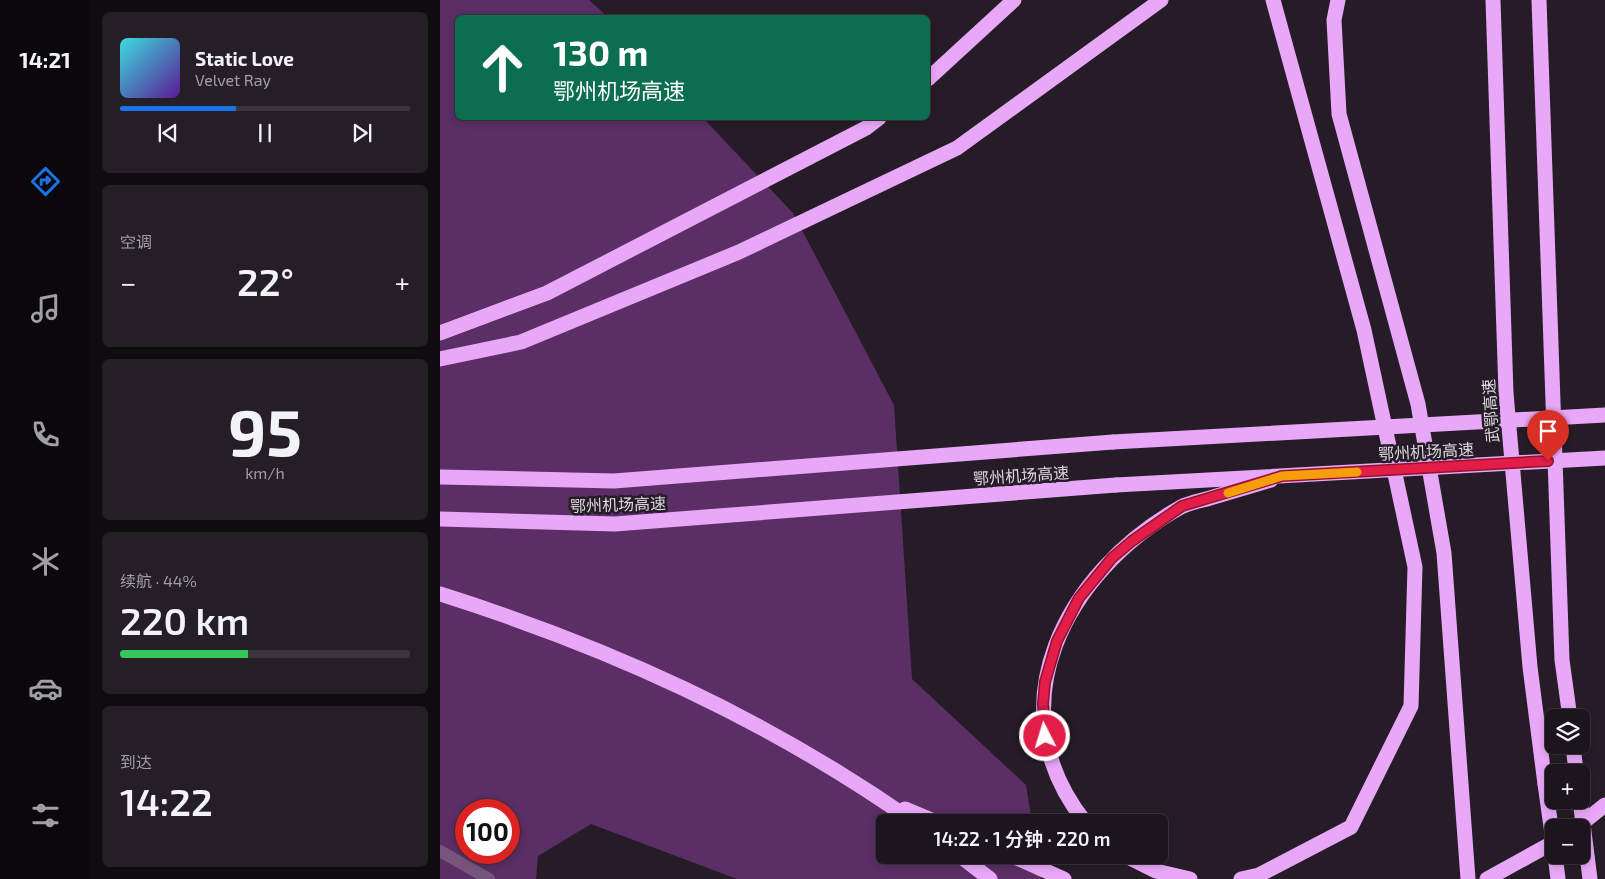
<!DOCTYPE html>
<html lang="zh">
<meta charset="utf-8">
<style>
body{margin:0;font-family:"Exo 2","Noto Sans SC",sans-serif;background:#251e26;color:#f1f3f6;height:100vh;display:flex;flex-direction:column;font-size:19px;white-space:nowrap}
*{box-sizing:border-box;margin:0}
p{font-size:16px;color:#a09fa4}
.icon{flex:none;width:28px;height:28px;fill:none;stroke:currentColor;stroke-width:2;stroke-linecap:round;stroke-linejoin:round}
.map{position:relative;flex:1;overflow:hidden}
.side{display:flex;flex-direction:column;gap:12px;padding:12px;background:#0f0c10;width:350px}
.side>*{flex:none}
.banner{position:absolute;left:15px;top:15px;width:475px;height:105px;border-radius:8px;box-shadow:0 2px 8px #0003,0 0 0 1px #3a343b;background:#0b6e4f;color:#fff;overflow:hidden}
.buttons{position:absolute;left:1105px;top:709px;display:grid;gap:10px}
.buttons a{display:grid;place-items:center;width:45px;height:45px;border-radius:8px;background:#1c151d;box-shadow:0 2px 8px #0003,0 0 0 1px #3a343b;font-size:25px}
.speed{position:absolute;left:15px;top:799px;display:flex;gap:10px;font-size:25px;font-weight:700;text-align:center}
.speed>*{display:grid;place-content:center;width:65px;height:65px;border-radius:50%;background:#1c151d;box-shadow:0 2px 8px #0003,0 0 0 1px #3a343b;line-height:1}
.speed .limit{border:8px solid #d22;background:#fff;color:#111}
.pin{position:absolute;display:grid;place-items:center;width:42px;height:42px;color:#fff;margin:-51px -21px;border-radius:50% 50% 50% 0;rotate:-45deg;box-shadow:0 0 5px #0007}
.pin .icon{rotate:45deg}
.me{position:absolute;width:55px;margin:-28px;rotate:355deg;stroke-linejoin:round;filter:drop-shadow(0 0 4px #0008)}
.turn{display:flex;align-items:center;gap:18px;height:105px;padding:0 15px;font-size:22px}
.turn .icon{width:65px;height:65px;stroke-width:2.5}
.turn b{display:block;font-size:35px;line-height:42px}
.big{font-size:38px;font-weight:600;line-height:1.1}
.side .tile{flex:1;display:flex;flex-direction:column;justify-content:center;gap:8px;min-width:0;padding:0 18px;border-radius:8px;background:#251e26}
.side .dial{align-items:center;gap:0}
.dial b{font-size:65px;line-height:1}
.song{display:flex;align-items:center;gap:15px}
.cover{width:60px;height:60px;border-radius:8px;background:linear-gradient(135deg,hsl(180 70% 55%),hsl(270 70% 35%))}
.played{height:5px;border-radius:2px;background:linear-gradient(90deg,#1a73e8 40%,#3a343b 40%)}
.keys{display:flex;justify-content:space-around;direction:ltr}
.heat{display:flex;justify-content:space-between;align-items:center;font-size:28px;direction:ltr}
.charge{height:8px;border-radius:4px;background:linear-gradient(90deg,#34c759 44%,#3a343b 0)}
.trip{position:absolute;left:436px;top:814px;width:292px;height:50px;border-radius:8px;background:#1c151d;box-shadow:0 2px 8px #0003,0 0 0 1px #3a343b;font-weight:600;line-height:50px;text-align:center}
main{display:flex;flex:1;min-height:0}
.menu{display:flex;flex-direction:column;width:90px;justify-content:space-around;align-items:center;background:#0b080c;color:#a09fa4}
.menu .icon{width:35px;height:35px}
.menu .active{color:#1a73e8}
.menu b{font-size:22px;color:#f1f3f6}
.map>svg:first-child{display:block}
</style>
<main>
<nav class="menu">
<b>14:21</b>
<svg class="icon active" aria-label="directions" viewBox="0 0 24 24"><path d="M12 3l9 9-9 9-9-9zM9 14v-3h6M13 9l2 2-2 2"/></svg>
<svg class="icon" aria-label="music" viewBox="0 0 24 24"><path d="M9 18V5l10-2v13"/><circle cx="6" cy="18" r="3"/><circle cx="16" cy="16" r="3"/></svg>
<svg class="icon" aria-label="phone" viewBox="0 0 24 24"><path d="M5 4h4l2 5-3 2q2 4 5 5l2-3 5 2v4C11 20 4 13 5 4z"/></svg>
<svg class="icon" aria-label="climate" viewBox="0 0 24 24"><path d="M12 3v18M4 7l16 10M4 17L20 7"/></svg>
<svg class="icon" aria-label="car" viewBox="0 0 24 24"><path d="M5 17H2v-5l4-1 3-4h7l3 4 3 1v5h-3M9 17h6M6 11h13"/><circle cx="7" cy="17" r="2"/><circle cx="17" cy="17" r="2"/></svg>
<svg class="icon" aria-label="filters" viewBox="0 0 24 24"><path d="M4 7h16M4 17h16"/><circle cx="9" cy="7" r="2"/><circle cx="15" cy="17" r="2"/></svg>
</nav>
<section class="side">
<div class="tile">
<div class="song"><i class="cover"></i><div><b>Static Love</b><p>Velvet Ray</p></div></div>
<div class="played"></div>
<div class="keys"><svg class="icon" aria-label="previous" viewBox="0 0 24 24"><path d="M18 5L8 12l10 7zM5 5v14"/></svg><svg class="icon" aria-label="pause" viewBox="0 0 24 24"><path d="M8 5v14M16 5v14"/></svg><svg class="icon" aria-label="next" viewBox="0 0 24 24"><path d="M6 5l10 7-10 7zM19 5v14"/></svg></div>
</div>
<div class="tile"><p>空调</p>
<div class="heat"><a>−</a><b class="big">22°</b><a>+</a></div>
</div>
<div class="tile dial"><b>95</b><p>km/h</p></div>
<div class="tile"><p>续航 · 44%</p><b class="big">220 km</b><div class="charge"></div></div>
<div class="tile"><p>到达</p><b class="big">14:22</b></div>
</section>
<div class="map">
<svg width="1165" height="879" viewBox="0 0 1165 879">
<rect width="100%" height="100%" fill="#251c27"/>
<path fill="#5b2e65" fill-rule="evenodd" d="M0,0H149L168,17L18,18V118H263L353,213L454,405L472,679L586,785L592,822H445V855H597L601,879H297L151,824L98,856L96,879H0ZM26,810H69V852H26Z"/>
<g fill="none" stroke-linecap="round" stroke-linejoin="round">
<path stroke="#77567e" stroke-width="12" d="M0,851L49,879"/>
<g stroke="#e9a7f8" stroke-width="15">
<path d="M898,0L894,20L899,114L978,404L1004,553L1028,879"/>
<path d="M1053,0L1066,393L1090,667L1105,784"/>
<path d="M1099,0L1122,660L1130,718"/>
<path d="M488,79L574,0"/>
<path d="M0,333L107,293L426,128L439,118"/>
<path d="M0,359L81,342L299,252L517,148L721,0"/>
<path d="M0,477L174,481L673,442"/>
<path d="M0,519L175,524L676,485"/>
<path d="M0,594C171,648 327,719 474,822"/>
<path d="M1133,745L1136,772"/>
<path d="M465,809L496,822"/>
<path d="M645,822C554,707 625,572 741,507C749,503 760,501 770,498C790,492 811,486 831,480"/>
<path d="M1136,828L1165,805"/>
<path d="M519,855L550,879"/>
<path d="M570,855L624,879"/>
<path d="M684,855L716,871L750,879"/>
<path d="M1115,855L1118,879"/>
<path d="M801,879L819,875L911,827L971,706L975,567L924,330L833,0"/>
<path d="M1047,879L1114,842"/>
</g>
<g stroke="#e9a7f8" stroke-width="15">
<path d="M673,442L1165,415"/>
<path d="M676,485L1165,458"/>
<path d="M1105,784L1114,848"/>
<path d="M1140,800L1150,879"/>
</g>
</g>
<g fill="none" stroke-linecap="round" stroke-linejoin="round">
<g stroke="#92132f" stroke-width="12">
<path id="route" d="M605,736L603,704L605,682L617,641L639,598L672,558L692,541L742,506L842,476L1108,461"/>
</g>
<use href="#route" stroke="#e11d48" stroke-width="9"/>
<path stroke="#f59e0b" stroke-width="9" d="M788,493L842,476L917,472"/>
</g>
<g text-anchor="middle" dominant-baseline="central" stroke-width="5" stroke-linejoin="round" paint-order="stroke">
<g font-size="16" fill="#dfd9e0" stroke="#251c27">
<text transform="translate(1050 411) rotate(-94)">武鄂高速</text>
<text transform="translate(986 451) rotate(-3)">鄂州机场高速</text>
<text transform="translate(581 475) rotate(-4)">鄂州机场高速</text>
<text transform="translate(178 504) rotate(-2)">鄂州机场高速</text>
</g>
</g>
</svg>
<div class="buttons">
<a><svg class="icon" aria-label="layers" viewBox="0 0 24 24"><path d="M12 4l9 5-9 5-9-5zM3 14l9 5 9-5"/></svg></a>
<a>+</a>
<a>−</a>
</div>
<div class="speed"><div class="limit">100</div></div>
<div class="pin" style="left:1108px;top:461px;background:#d93025"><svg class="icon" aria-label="arrive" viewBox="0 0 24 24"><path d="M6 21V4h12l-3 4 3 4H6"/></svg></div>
<svg class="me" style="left:605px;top:736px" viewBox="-20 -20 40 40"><circle r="17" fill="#e11d48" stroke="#fff" stroke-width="3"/><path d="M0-11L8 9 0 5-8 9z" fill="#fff"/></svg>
<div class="trip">14:22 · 1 分钟 · 220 m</div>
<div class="banner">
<div class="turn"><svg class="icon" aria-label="ahead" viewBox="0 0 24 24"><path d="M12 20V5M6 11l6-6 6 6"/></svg><div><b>130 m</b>鄂州机场高速</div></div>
</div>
</div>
</main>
